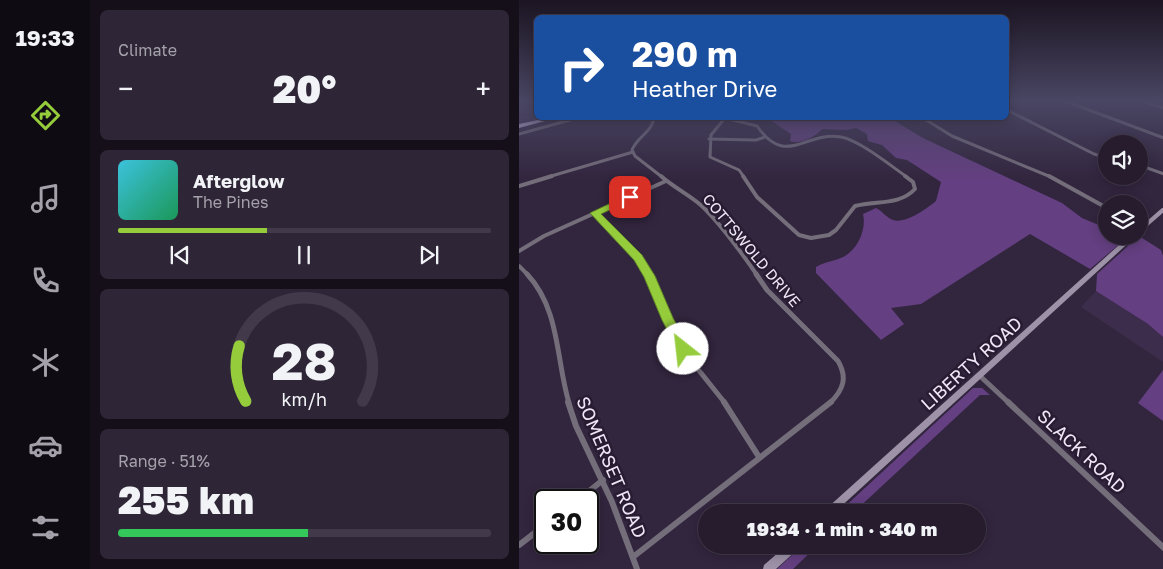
<!DOCTYPE html>
<meta charset="utf-8">
<style>
body{margin:0;font-family:"Golos Text",sans-serif;background:#2e2536;color:#f1f3f6;height:100vh;display:flex;flex-direction:column;font-size:19px;white-space:nowrap}
*{box-sizing:border-box;margin:0}
p{font-size:16px;color:#a4a1aa}
.icon{flex:none;width:28px;height:28px;fill:none;stroke:currentColor;stroke-width:2;stroke-linecap:round;stroke-linejoin:round}
.map{position:relative;flex:1;overflow:hidden}
.details{display:flex;flex-direction:column;gap:10px;padding:10px;background:#150f19;width:429px}
.details>*{flex:none}
.guide{position:absolute;left:15px;top:15px;width:475px;height:105px;border-radius:8px;box-shadow:0 2px 12px #0003,0 0 0 1px #423a4a;background:#1a4fa0;color:#fff;overflow:hidden}
.tools{position:absolute;left:579px;top:135px;display:grid;gap:10px}
.tools a{display:grid;place-items:center;width:50px;height:50px;border-radius:50%;background:#261c2e;box-shadow:0 2px 12px #0003,0 0 0 1px #423a4a;font-size:25px}
.speed{position:absolute;left:15px;top:489px;display:flex;gap:10px;font-size:25px;font-weight:700;text-align:center}
.speed>*{display:grid;place-content:center;width:65px;height:65px;border-radius:50%;background:#261c2e;box-shadow:0 2px 12px #0003,0 0 0 1px #423a4a;line-height:1}
.speed .limit{border:2px solid #111;border-radius:8px;background:#fff;color:#111}
.pin{position:absolute;display:grid;place-items:center;width:42px;height:42px;color:#fff;margin:-21px;border-radius:10px;box-shadow:0 2px 8px #0006}
.me{position:absolute;width:55px;margin:-28px;rotate:331deg;stroke-linejoin:round;filter:drop-shadow(0 0 4px #0008)}
.turn{display:flex;align-items:center;gap:18px;height:105px;padding:0 15px;font-size:22px}
.turn .icon{width:65px;height:65px;stroke-width:2.5}
.turn b{display:block;font-size:35px;line-height:42px}
.big{font-size:38px;font-weight:800;line-height:1.1}
.details .widget{flex:1;display:flex;flex-direction:column;justify-content:center;gap:8px;min-width:0;padding:0 18px;border-radius:8px;background:#2e2536}
.details .dial{align-items:center;gap:0}
.dial svg{height:130px;overflow:visible;fill:none;stroke:#423a4a;stroke-width:7;stroke-linecap:round;text-anchor:middle}
.dial text{fill:#f1f3f6;stroke:none}
.song{display:flex;align-items:center;gap:15px}
.cover{width:60px;height:60px;border-radius:8px;background:linear-gradient(135deg,hsl(190 70% 55%),hsl(150 70% 35%))}
.played{height:5px;border-radius:2px;background:linear-gradient(90deg,#95cc3b 40%,#423a4a 40%)}
.keys{display:flex;justify-content:space-around;direction:ltr}
.heat{display:flex;justify-content:space-between;align-items:center;font-size:28px;direction:ltr}
.charge{height:8px;border-radius:4px;background:linear-gradient(90deg,#34c759 51%,#423a4a 0)}
.trip{position:absolute;left:179px;top:504px;width:288px;height:50px;border-radius:25px;background:#261c2e;box-shadow:0 2px 12px #0003,0 0 0 1px #423a4a;font-weight:800;line-height:50px;text-align:center}
main{display:flex;flex:1;min-height:0}
.dock{display:flex;flex-direction:column;width:90px;justify-content:space-around;align-items:center;background:#0f0b12;color:#a4a1aa}
.dock .icon{width:35px;height:35px}
.dock .current{color:#95cc3b}
.dock b{font-size:22px;color:#f1f3f6}
.map>svg:first-child{display:block}
</style>
<main>
<nav class="dock">
<b>19:33</b>
<svg class="icon current" aria-label="directions" viewBox="0 0 24 24"><path d="M12 3l9 9-9 9-9-9zM9 14v-3h6M13 9l2 2-2 2"/></svg>
<svg class="icon" aria-label="music" viewBox="0 0 24 24"><path d="M9 18V5l10-2v13"/><circle cx="6" cy="18" r="3"/><circle cx="16" cy="16" r="3"/></svg>
<svg class="icon" aria-label="phone" viewBox="0 0 24 24"><path d="M5 4h4l2 5-3 2q2 4 5 5l2-3 5 2v4C11 20 4 13 5 4z"/></svg>
<svg class="icon" aria-label="climate" viewBox="0 0 24 24"><path d="M12 3v18M4 7l16 10M4 17L20 7"/></svg>
<svg class="icon" aria-label="car" viewBox="0 0 24 24"><path d="M5 17H2v-5l4-1 3-4h7l3 4 3 1v5h-3M9 17h6M6 11h13"/><circle cx="7" cy="17" r="2"/><circle cx="17" cy="17" r="2"/></svg>
<svg class="icon" aria-label="filters" viewBox="0 0 24 24"><path d="M4 7h16M4 17h16"/><circle cx="9" cy="7" r="2"/><circle cx="15" cy="17" r="2"/></svg>
</nav>
<section class="details">
<div class="widget"><p>Climate</p>
<div class="heat"><a>−</a><b class="big">20°</b><a>+</a></div>
</div>
<div class="widget">
<div class="song"><i class="cover"></i><div><b>Afterglow</b><p>The Pines</p></div></div>
<div class="played"></div>
<div class="keys"><svg class="icon" aria-label="previous" viewBox="0 0 24 24"><path d="M18 5L8 12l10 7zM5 5v14"/></svg><svg class="icon" aria-label="pause" viewBox="0 0 24 24"><path d="M8 5v14M16 5v14"/></svg><svg class="icon" aria-label="next" viewBox="0 0 24 24"><path d="M6 5l10 7-10 7zM19 5v14"/></svg></div>
</div>
<div class="widget dial"><svg viewBox="0 0 100 80">
<path d="M14 69A42 42 0 1 1 86 69"/>
<path d="M14 69A42 42 0 0 1 10 35" stroke="#95cc3b"/>
<text x="50" y="56" font-size="32" font-weight="700">28</text>
<text x="50" y="72" font-size="11">km/h</text>
</svg></div>
<div class="widget"><p>Range · 51%</p><b class="big">255 km</b><div class="charge"></div></div>
</section>
<div class="map">
<svg width="645" height="569" viewBox="0 0 645 569">
<rect width="100%" height="100%" fill="#32253e"/>
<g fill="#3d2d4c">
<path d="M0,101H17L18,118H39L0,127Z"/>
<path d="M577,291L629,324L644,337V362L562,307Z"/>
</g>
<g fill="#643f81">
<path d="M248,118H371L404,138L543,203L563,218L587,228L588,236L609,237L571,269L511,234L402,304L372,308L385,324L362,340L297,273V267C306,262 311,262 319,259C337,254 348,231 344,214L357,208C363,211 368,218 374,220C387,224 407,209 417,201L422,182L388,160L377,158L363,145L349,141L348,134L337,128L327,130L303,129C296,137 281,145 271,141L272,134Z"/>
<path d="M620,236L642,250L644,256V337L629,324L577,291L578,274Z"/>
<path d="M644,370V421L619,403Z"/>
<path d="M454,388H463L471,395H461L335,512H320Z"/>
<path d="M284,545H299L274,569H258Z"/>
</g>
<g fill="none" stroke-linecap="round" stroke-linejoin="round">
<g stroke="#746d7a" stroke-width="3">
<path d="M546,101L645,138"/>
<path d="M623,101L645,108"/>
<path d="M488,110L575,154L588,158"/>
<path d="M135,118C133,132 118,137 113,150L116,156L143,177"/>
<path d="M404,118L433,136L532,177"/>
<path d="M0,134L58,118"/>
<path d="M190,139L237,140L246,137"/>
<path d="M620,165L645,174"/>
<path d="M29,177L114,152"/>
<path d="M225,177L220,170L191,157L192,135L206,118L238,126C267,168 286,131 322,137C340,140 372,166 388,177"/>
</g>
<g stroke="#746d7a" stroke-width="4">
<path d="M142,176C155,188 173,196 185,208C205,228 222,252 238,275"/>
<path d="M224,176L238,197L280,235L292,238L310,235L317,230L336,206C357,200 380,206 396,189L394,182L386,176"/>
<path d="M530,176L588,208"/>
<path d="M0,186L33,176"/>
<path d="M76,213L119,258L129,275"/>
<path d="M0,251L25,236L147,181"/>
<path d="M0,266L9,275"/>
</g>
<g stroke="#746d7a" stroke-width="5">
<path d="M8,274C41,309 37,360 50,403"/>
<path d="M128,274L159,340L174,363L206,403"/>
<path d="M237,274L248,290L319,361C329,378 324,390 311,403"/>
<path d="M461,376L490,403"/>
</g>
<g stroke="#746d7a" stroke-width="6">
<path d="M49,402L57,426L93,502L118,569"/>
<path d="M205,402L240,457"/>
<path d="M489,402L645,548"/>
<path d="M59,500L84,480"/>
<path d="M0,545L26,525"/>
<path d="M114,557L312,402"/>
</g>
<g fill="#9d92a7" fill-rule="evenodd">
<path d="M643,208H645V212L622,232L620,233V228Z"/>
<path d="M610,236H617L316,512H305L307,509Z"/>
<path d="M268,545H280L279,549L257,569H244L245,565Z"/>
</g>
<path fill="#d8c8e8" fill-rule="evenodd" d="M29,118H37L0,128V124Z"/>
</g>
<linearGradient id="sky" x2="0" y2="1"><stop stop-color="#1c1422"/><stop offset="0.56" stop-color="#494663"/><stop offset="1" stop-color="#494663" stop-opacity="0"/></linearGradient>
<rect width="645" height="180" fill="url(#sky)"/>
<path fill="#95cc3b" stroke="#618526" d="M111,194L116,197L114,199L82,214L123,255L136,276L154,318L171,349L169,353L164,355L160,353L143,320L125,277L115,260L71,213Z"/>
<g text-anchor="middle" dominant-baseline="central" stroke-width="5" stroke-linejoin="round" paint-order="stroke">
<g font-size="15" fill="#efe7f7" stroke="#281c33">
<text transform="translate(233 250) rotate(50)">COTTSWOLD DRIVE</text>
</g>
<g font-size="18" fill="#efe7f7" stroke="#281c33">
<text transform="translate(452 363) rotate(-42)">LIBERTY ROAD</text>
<text transform="translate(563 451) rotate(43)">SLACK ROAD</text>
<text transform="translate(93 467) rotate(67)">SOMERSET ROAD</text>
</g>
</g>
</svg>
<div class="tools">
<a><svg class="icon" aria-label="sound" viewBox="0 0 24 24"><path d="M4 9h4l5-4v14l-5-4H4zM17 9q2 3 0 6"/></svg></a>
<a><svg class="icon" aria-label="layers" viewBox="0 0 24 24"><path d="M12 4l9 5-9 5-9-5zM3 14l9 5 9-5"/></svg></a>
</div>
<div class="speed"><div class="limit">30</div></div>
<div class="pin" style="left:111px;top:197px;background:#d93025"><svg class="icon" aria-label="arrive" viewBox="0 0 24 24"><path d="M6 21V4h12l-3 4 3 4H6"/></svg></div>
<svg class="me" style="left:164px;top:349px" viewBox="-20 -20 40 40"><circle r="19" fill="#fff"/><path d="M0-13L10 11 0 6-10 11z" fill="#95cc3b"/></svg>
<div class="trip">19:34 · 1 min · 340 m</div>
<div class="guide">
<div class="turn"><svg class="icon" aria-label="right" viewBox="0 0 24 24"><path d="M7 20v-9h11M14 6l5 5-5 5"/></svg><div><b>290 m</b>Heather Drive</div></div>
</div>
</div>
</main>
